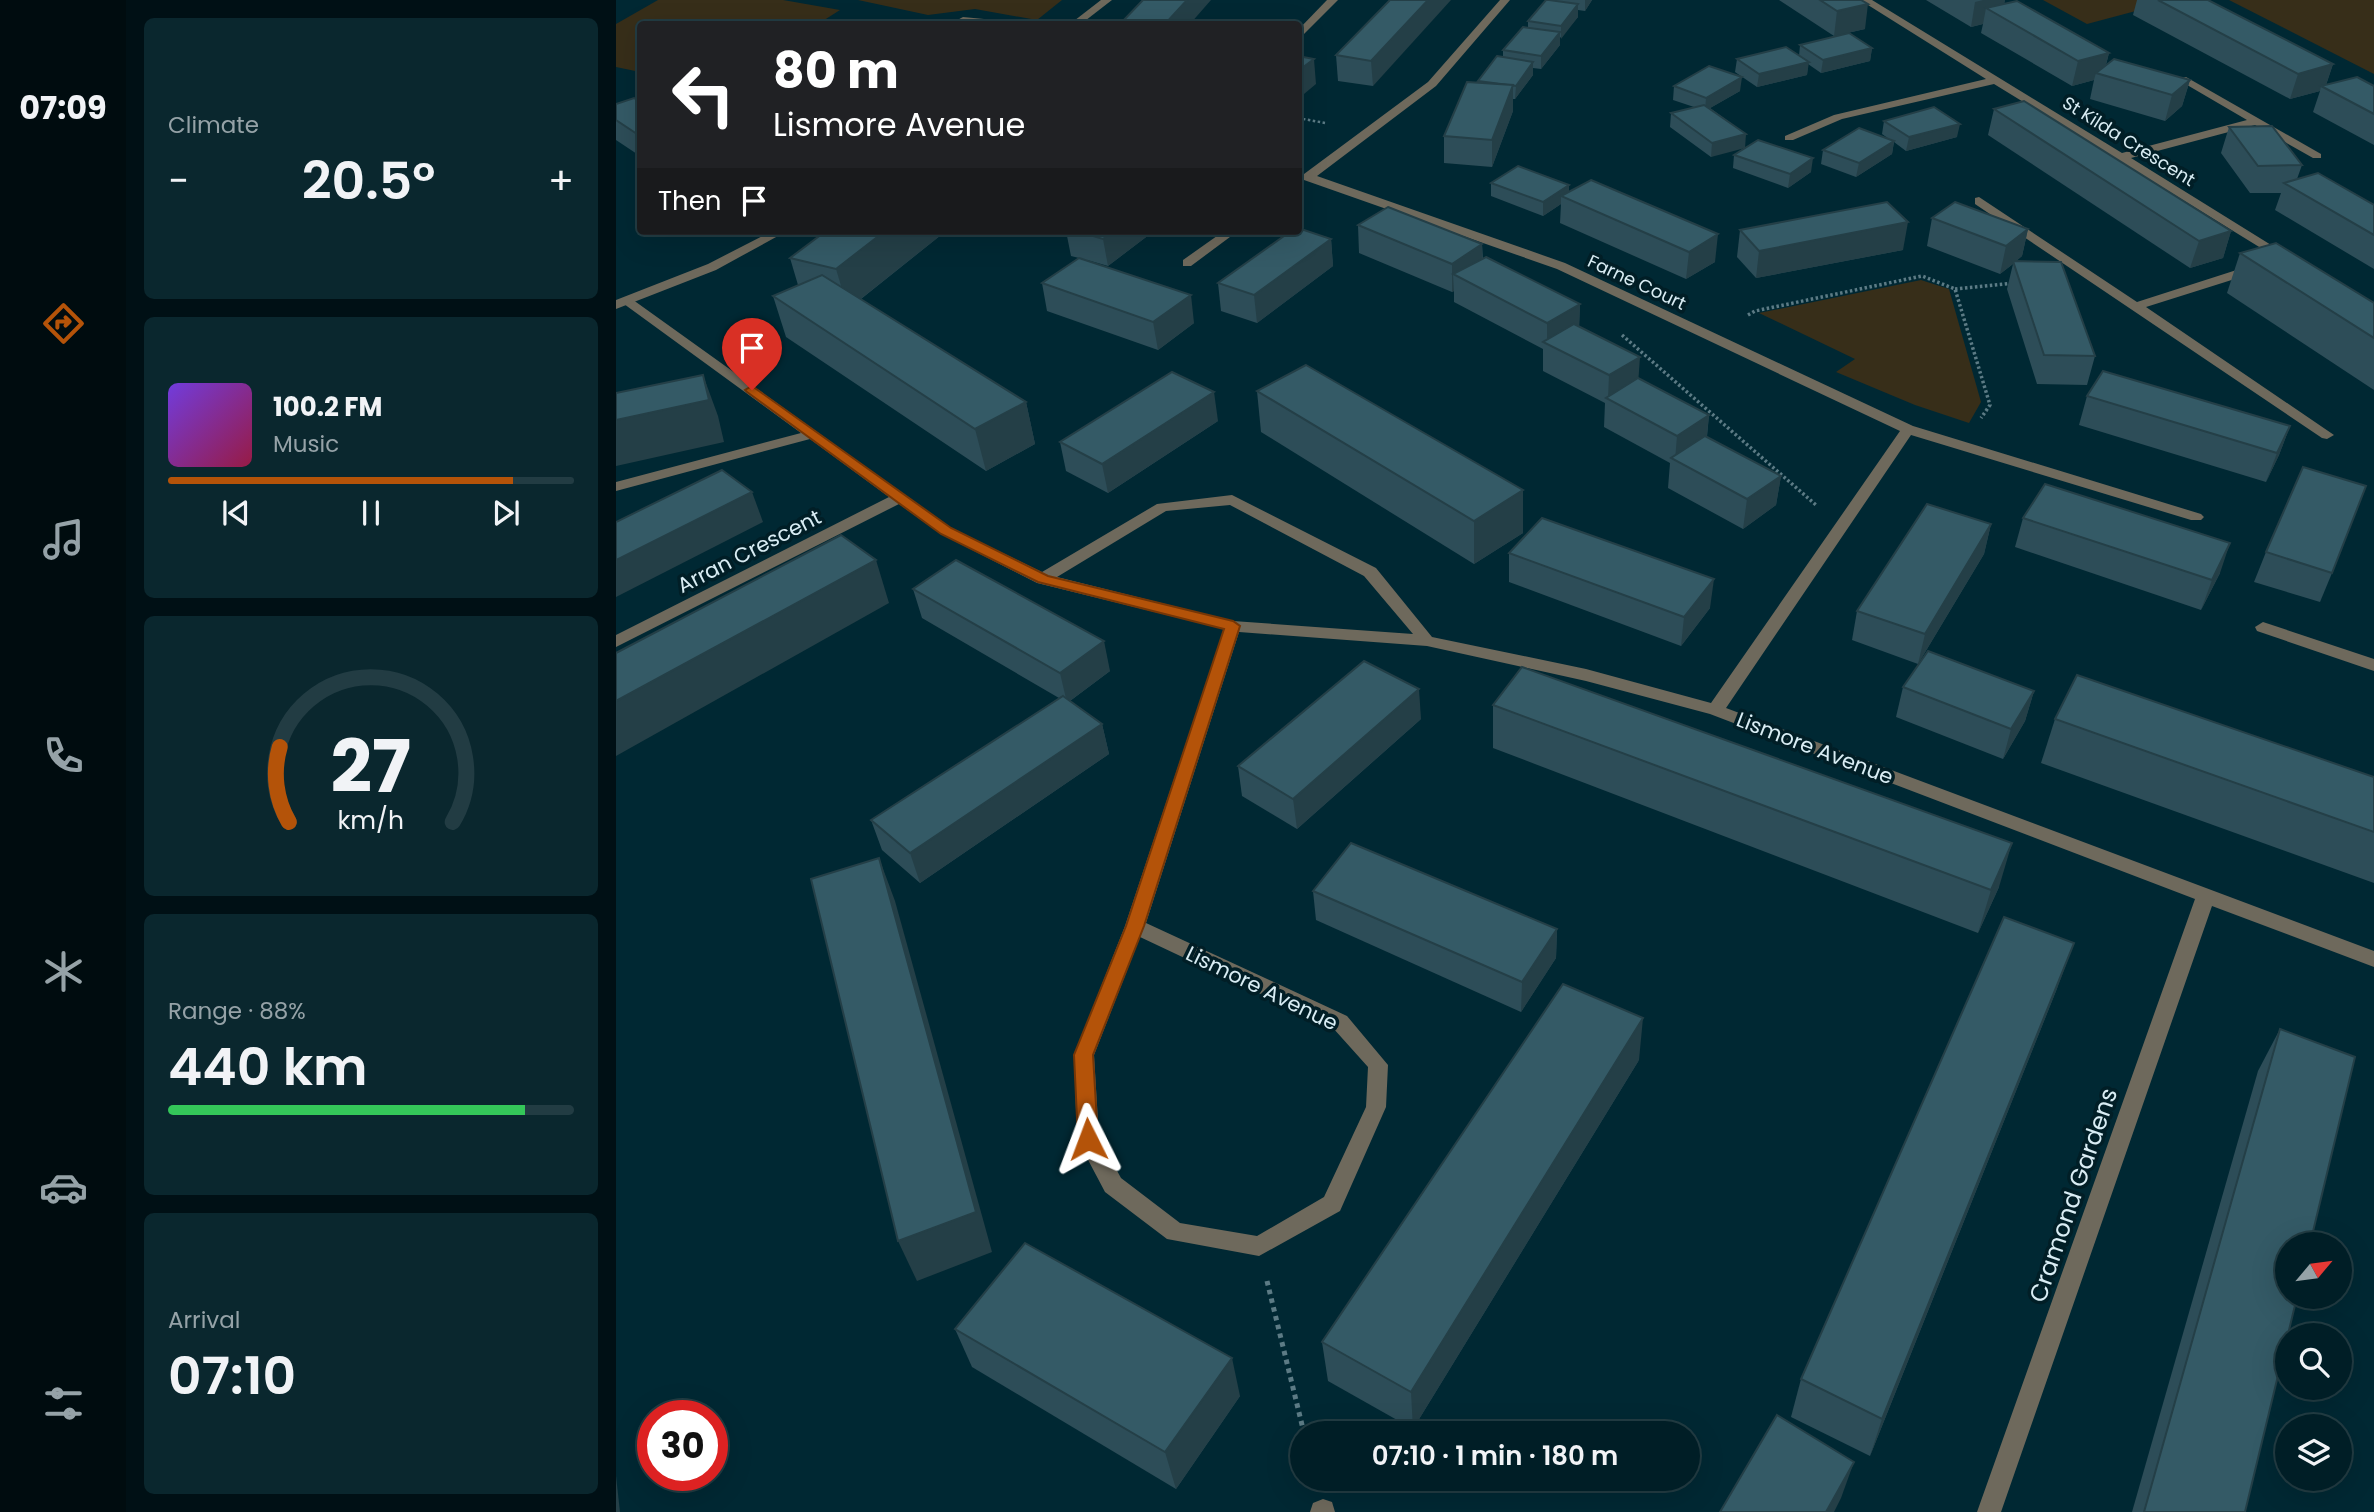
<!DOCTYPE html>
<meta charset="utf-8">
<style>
body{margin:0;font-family:Poppins,sans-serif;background:#0a272e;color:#f1f3f6;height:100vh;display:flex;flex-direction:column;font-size:26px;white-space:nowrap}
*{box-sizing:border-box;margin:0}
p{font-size:23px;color:#95a2a7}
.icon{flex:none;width:38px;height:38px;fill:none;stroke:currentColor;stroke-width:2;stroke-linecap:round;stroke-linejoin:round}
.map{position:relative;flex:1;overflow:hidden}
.drawer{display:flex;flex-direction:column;gap:18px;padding:18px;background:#001015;width:490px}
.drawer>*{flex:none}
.banner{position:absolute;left:21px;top:21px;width:665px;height:214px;border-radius:7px;box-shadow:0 7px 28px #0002,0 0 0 2px #223c43;background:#202124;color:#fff;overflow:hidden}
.needle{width:46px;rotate:61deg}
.tools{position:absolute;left:1659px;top:1232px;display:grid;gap:14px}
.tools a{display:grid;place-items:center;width:77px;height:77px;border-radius:50%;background:#001e26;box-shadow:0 7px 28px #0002,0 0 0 2px #223c43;font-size:35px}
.speed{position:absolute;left:21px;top:1400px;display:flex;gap:14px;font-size:35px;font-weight:700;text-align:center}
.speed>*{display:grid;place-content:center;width:91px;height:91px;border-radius:50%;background:#001e26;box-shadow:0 7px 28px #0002,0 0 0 2px #223c43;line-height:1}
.speed .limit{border:10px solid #d22;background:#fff;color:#111}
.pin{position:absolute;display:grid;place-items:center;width:60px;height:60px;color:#fff;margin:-72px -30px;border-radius:50% 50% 50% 0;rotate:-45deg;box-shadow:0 0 7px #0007}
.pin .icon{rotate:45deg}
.me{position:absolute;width:77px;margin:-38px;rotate:357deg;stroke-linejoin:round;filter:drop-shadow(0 0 5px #0008)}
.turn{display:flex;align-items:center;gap:24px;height:147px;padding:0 21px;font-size:32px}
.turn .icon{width:91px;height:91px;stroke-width:2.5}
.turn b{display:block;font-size:49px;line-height:60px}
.then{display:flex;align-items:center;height:66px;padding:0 21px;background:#0003;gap:14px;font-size:26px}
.big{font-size:52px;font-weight:600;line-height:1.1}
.drawer .tile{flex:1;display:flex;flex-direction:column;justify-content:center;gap:10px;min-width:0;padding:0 24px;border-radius:10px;background:#0a272e}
.drawer .dial{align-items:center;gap:0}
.dial svg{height:182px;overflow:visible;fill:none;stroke:#223c43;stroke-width:7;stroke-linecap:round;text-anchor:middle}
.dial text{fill:#f1f3f6;stroke:none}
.song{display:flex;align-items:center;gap:21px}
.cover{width:84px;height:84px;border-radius:10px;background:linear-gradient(135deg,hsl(260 70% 55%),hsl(340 70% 35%))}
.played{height:7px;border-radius:4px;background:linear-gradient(90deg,#b45309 85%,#223c43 85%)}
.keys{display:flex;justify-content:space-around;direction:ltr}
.heat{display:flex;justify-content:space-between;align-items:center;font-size:38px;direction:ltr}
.charge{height:10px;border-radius:5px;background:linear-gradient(90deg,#34c759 88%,#223c43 0)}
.trip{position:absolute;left:674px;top:1421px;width:410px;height:70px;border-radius:35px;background:#001e26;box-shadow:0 7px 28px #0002,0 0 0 2px #223c43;font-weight:600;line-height:70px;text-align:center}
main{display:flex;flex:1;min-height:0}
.dock{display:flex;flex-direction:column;width:126px;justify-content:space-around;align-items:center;background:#000c0f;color:#95a2a7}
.dock .icon{width:49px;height:49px}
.dock .active{color:#b45309}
.dock b{font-size:32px;color:#f1f3f6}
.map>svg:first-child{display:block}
</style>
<main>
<nav class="dock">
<b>07:09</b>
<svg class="icon active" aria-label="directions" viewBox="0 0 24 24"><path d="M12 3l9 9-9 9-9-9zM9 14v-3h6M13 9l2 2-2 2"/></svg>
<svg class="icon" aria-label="music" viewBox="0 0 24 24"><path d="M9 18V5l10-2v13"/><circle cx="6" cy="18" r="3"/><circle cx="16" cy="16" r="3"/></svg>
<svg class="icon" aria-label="phone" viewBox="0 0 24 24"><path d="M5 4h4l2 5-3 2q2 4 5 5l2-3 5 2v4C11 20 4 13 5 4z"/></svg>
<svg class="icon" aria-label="climate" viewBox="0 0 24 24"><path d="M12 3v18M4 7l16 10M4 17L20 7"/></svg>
<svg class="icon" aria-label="car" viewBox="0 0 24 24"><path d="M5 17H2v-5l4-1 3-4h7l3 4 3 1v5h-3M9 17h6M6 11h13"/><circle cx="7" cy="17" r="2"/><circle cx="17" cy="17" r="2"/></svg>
<svg class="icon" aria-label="filters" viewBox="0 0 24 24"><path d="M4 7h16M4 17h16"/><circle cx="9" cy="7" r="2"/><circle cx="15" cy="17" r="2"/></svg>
</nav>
<section class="drawer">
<div class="tile"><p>Climate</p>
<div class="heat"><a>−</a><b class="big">20.5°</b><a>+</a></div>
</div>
<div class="tile">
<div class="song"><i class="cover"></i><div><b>100.2 FM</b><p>Music</p></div></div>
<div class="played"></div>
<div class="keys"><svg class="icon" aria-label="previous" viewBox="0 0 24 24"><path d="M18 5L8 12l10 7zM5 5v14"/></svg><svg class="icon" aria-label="pause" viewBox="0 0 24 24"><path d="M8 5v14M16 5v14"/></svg><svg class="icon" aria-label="next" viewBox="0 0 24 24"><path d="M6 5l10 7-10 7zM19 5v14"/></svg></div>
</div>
<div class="tile dial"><svg viewBox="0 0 100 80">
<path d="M14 69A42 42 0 1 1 86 69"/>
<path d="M14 69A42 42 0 0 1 10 36" stroke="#b45309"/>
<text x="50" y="56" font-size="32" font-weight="700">27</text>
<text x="50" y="72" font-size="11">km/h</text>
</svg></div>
<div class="tile"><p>Range · 88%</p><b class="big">440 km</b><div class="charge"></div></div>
<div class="tile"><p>Arrival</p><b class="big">07:10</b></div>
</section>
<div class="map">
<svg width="1758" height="1512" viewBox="0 0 1758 1512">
<rect width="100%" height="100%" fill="#002833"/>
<g fill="#372e19">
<path d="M42,0H167L224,10L202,24H24V72L0,67V24Z"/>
<path d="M242,0H446L421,20L359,9L312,15Z"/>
<path d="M1427,0H1561L1471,24Z"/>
<path d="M1613,0H1758V74Z"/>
<path d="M1305,280L1333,289L1365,402L1353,423L1299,405L1220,372L1239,359L1143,313Z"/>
</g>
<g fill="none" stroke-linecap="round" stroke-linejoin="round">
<path stroke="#5c7b85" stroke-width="2.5" stroke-dasharray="2.5 2.5" stroke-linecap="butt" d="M682,118L709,123"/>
<g stroke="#5c7b85" stroke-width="3.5" stroke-dasharray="2.5 2.5" stroke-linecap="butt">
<path d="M1339,289L1398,283"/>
<path d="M1132,315L1139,311L1306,276L1339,289L1374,405L1365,418"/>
<path d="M1006,335L1200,505"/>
</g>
<path stroke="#5c7b85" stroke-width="5" stroke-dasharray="4.5 4.5" stroke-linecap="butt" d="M651,1281L688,1433"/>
<g fill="#6e695c" fill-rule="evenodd">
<path d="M711,0H722L682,40V30Z"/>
<path d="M347,17L389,21L394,24H334Z"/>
<path d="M1363,197L1521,302L1633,266H1641V272L1530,307L1718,435L1711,439L1706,438L1359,204V198Z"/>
<path d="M1647,622L1758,659V671L1641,631L1639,627Z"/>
<path d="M707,1499L716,1502L719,1512H694L697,1503Z"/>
</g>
<g fill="#6e695c" fill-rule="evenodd">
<path d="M884,0H894L820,86L701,176L949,263L1297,426L1585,514L1588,517L1585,520H1575L1295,435L1110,708L1758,951V967L1596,906L1385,1512H1361L1579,899L1094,714L970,681L811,646L623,632L530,923L731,1016L772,1065L770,1107L724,1211L643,1256L551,1239L489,1192L461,1139L458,1055L509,926L608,629L421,583L325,534L283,504L0,647V635L273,497L194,439L0,491V482L185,433L8,304V298L13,297L335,528L426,572L541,504L616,495L760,568L816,637L970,669L1095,703L1284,431L941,269L688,180V174L812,82ZM614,505L748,576L797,634L617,621L441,577L550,511ZM524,937L717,1028L752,1067L750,1107L708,1197L641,1236L564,1223L505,1178L483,1138L478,1055Z"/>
<path d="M1244,0H1256L1506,153L1631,120L1566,82V78L1570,77L1705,154V158H1697L1639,125L1515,158L1676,258L1670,262L1666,261L1378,84L1226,119L1177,140H1169V136L1218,115L1370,79Z"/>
<path d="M608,231H622L575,266H567V260Z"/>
</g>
<g fill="#6e695c" fill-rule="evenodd">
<path d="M485,0H496L465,24H454Z"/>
<path d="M156,231H171L100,270L0,309V300L92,264Z"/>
</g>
</g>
<g fill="#2d4d58">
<path d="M774,0L757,86L722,81L720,55Z"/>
<path d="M930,0H976L969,11L962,10V17L944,38V45L925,69L917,68V75L899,99H897V111L876,167L828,163V136L862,83V81L887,57V50L912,27V21Z"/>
<path d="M1163,0H1245L1249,29L1218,36Z"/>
<path d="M1310,0H1389L1388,4L1493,53L1490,65L1574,80L1566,106L1549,121L1474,99L1478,80L1456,86L1365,33L1367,24L1355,27Z"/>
<path d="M1521,0H1592L1717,64L1710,85L1758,86V145L1697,112L1704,91L1674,99L1517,15Z"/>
<path d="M1184,45L1256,48L1254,61L1205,73L1192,64L1191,75L1141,87L1119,72L1121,59L1183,56Z"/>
<path d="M1058,86L1124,91L1094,108L1130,134L1095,157L1054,127L1055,113L1078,107L1057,100Z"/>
<path d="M24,102V156L0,140V104Z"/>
<path d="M1378,109L1615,231L1607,258L1574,268L1372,135Z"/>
<path d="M1268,121L1341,137L1290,151L1278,142L1276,154L1240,177L1205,164L1207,150L1273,139L1266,134Z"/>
<path d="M1613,127L1686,165L1681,179L1758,205V269L1659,210L1665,193H1634L1605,153Z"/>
<path d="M1118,155L1195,172L1172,188L1117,168Z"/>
<path d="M875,183L953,185V192L1099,262L1070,279L944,223L945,204L927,216L875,196Z"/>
<path d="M1316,218L1412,229L1406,256L1400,261L1479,356L1471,385L1421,384L1391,289L1397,264L1384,274L1311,246Z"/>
<path d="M742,225L866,244L867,259L964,304L963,326L1023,379L1093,415L1091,437L1165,476L1160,505L1127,529L1052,488L1054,463L988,427L989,403L927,371V349L838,302V291L836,292L743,253Z"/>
<path d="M1124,230L1287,250L1140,278L1121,257Z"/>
<path d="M330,231L245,299L410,402L419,444L370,471L170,337L157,296L182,285L174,258Z"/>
<path d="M450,231H538L492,266L471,260L578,323L542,350L431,311L426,283L463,258L455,256Z"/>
<path d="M715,239L717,266L641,323L605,311L602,283Z"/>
<path d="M1624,253L1758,303V390L1611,293Z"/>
<path d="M641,391L907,490V533L858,564L645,432Z"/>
<path d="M1471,396L1674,426L1663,455L1650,482L1463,425Z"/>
<path d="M602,421L492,493L450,471L444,442Z"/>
<path d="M1407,518L1604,573L1585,610L1399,547Z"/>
<path d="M1375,524L1368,554L1302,664L1236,640L1241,611Z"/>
<path d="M1650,552L1716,573L1704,602L1638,582Z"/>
<path d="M893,553L1094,608L1065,646L893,582Z"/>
<path d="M297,589L494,671L454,701L486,724L493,754L304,883L266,850L255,820L443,698L306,618Z"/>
<path d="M1287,687L1418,691L1409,721L1387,759L1280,717Z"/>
<path d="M877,705L1383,887L1362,933L877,748Z"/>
<path d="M805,719L681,829L626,796L622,766Z"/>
<path d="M1439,719L1758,777V883L1425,763Z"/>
<path d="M697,891L941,929L940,958L905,1012L700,920Z"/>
<path d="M1442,986L1254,1456L1175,1417L1185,1379Z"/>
<path d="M1664,1029L1629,1512H1516L1642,1071Z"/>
<path d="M1023,1060L797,1429L712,1381L706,1342Z"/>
<path d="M339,1329L624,1396L560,1489L356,1367Z"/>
</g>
<g fill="#243f47">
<path d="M571,0H595L574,24H549Z"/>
<path d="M812,0H835L757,86L755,61Z"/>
<path d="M969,0H976L969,11Z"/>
<path d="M1367,0H1389L1385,17L1370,8L1367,24L1355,27L1359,2Z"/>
<path d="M962,4V17L945,39V26Z"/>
<path d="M1252,4L1249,29L1218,36L1221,11Z"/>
<path d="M944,32V45L925,69V56Z"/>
<path d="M1256,48L1254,61L1205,73L1207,60Z"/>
<path d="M1493,53L1487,75L1480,73L1478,80L1456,86L1462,61Z"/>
<path d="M698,59L700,84L682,99V71Z"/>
<path d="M917,62V75L899,99L900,86Z"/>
<path d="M1193,62L1191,75L1141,87L1143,74Z"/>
<path d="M1717,64L1709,88L1705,86L1704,91L1674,99L1682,74Z"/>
<path d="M1126,77L1124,91L1089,111L1090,98Z"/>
<path d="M1574,80L1566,106L1549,121L1556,95Z"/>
<path d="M897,85V111L876,167V140Z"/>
<path d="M1344,124L1341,137L1290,151L1293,137Z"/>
<path d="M1130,134L1129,148L1095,157L1096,143Z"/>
<path d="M1278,141L1276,154L1240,177L1243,163Z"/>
<path d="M1197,158L1195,172L1172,188L1174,174Z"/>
<path d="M953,185V199L945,196V204L927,216V202Z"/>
<path d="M1292,222L1287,250L1140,278L1143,251Z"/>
<path d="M1412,229L1406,256L1398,263L1397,261V264L1384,274L1390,246Z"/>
<path d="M269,231H330L232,309L220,269Z"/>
<path d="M497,231H538L492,266L487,239Z"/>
<path d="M1615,231L1607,258L1574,268L1583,241Z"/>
<path d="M1102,234L1099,262L1070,279L1073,252Z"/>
<path d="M715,239L717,266L641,323L638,295Z"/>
<path d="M866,244L867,272L837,274L838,291L836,292V264Z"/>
<path d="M575,295L578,323L542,350L537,322Z"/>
<path d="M964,304L963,332L931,344V323Z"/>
<path d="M1024,357L1022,385L992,399L993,375Z"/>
<path d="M87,375L102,416L108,442L0,466V420Z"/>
<path d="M598,392L602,421L492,493L486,464Z"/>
<path d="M410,402L419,444L370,471L359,429Z"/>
<path d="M1093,415L1090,444L1059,460L1061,436Z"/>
<path d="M1674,426L1663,455L1650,482L1661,453Z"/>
<path d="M1165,476L1160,505L1127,529L1131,499Z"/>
<path d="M907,490V533L858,564V521Z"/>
<path d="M136,492L147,522L0,597V560Z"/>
<path d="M1375,524L1368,554L1302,664L1309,634Z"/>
<path d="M1614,543L1604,573L1585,610L1596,580Z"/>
<path d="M260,560L273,603L0,756V701Z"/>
<path d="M1098,579L1094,608L1065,646L1068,617Z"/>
<path d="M488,641L494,671L451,703L444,673Z"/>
<path d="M803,689L805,719L681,829L677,799Z"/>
<path d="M1418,691L1409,721L1387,759L1395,729Z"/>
<path d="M486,724L493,754L304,883L294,853Z"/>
<path d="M1396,843L1383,887L1362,933L1375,890Z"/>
<path d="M263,858L279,901L376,1252L301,1281L282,1241Z"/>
<path d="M941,929L940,958L905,1012L906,982Z"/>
<path d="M1458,943L1442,986L1254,1456L1266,1419Z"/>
<path d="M1027,1018L1023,1060L797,1429L795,1392Z"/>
<path d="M616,1358L624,1396L560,1489L549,1452Z"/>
<path d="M1238,1462L1225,1498L1218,1512H1210Z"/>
<path d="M0,1476L4,1512H0Z"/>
</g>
<g fill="#345a66" stroke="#243f47" stroke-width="2">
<path d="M527,0H571L549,24H504Z"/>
<path d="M774,0H812L755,61L720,55Z"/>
<path d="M930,0H933L962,4L945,26L912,21Z"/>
<path d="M1204,0H1245L1252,4L1221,11Z"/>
<path d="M1542,0H1592L1717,64L1682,74Z"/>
<path d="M1401,1L1493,53L1462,61L1370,8Z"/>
<path d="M907,27L944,32L925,56L887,50Z"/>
<path d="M1233,33L1256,48L1207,60L1184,45Z"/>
<path d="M1170,47L1193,62L1143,74L1121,59Z"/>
<path d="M682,56L698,59L682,71Z"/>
<path d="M881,56L917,62L900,86L862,81Z"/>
<path d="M1498,59L1574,80L1556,95L1480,73Z"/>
<path d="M1093,66L1126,77L1090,98L1058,86Z"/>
<path d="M1741,77L1758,86V114L1705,86Z"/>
<path d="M851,82L897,85L876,140L828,136Z"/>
<path d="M18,98L24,102V136L0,120V104Z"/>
<path d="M1408,101L1615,231L1583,241L1378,109Z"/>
<path d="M1088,105L1130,134L1096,143L1055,113Z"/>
<path d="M1318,107L1344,124L1293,137L1268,121Z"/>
<path d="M1656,126L1686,165L1642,166L1613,127Z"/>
<path d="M1243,128L1278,141L1243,163L1207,150Z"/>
<path d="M1142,140L1197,158L1174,174L1118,155Z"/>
<path d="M902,166L953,185L927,202L875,183Z"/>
<path d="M1702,173L1758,205V235L1668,183Z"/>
<path d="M975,180L1102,234L1073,252L945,196Z"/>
<path d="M1271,202L1292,222L1143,251L1124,230Z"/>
<path d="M1339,202L1412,229L1390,246L1316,218Z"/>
<path d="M772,207L866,244L836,264L742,225Z"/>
<path d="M682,228L715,239L638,295L602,283L675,231H682Z"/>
<path d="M210,231H269L220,269L174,258Z"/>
<path d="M460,231H497L487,239Z"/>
<path d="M1660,243L1758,303V338L1624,253Z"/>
<path d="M870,257L964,304L931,323L837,274Z"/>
<path d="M463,258L575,295L537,322L426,283Z"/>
<path d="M1397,261L1445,262L1479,356L1428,355Z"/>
<path d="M206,275L410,402L359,429L157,296Z"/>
<path d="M958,324L1024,357L993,375L927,342Z"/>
<path d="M690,365L907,490L858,521L641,391Z"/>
<path d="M1487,371L1674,426L1661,453L1471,396Z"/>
<path d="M556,372L598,392L486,464L444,442Z"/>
<path d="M87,375L93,400L0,420V393Z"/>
<path d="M1022,378L1093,415L1061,436L990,398Z"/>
<path d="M1089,436L1165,476L1131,499L1055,458Z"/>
<path d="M1687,467L1750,486L1716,573L1650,552Z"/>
<path d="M106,470L136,492L0,560V522Z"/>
<path d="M1429,484L1614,543L1596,580L1407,518Z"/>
<path d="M1311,504L1375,524L1309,634L1241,611Z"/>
<path d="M926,518L1098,579L1068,617L893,553Z"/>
<path d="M225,535L260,560L0,701V653Z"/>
<path d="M340,560L488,641L444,673L297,589Z"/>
<path d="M1312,651L1418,691L1395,729L1287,687Z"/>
<path d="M748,661L803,689L677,799L622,766Z"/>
<path d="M906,667L1396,843L1375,890L877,705Z"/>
<path d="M1461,675L1758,777V832L1439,719Z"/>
<path d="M447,696L486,724L294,853L255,820Z"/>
<path d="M735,843L941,929L906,982L697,891Z"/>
<path d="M263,858L360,1212L282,1241L195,879Z"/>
<path d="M1388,917L1458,943L1266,1419L1185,1379Z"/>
<path d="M947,984L1027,1018L795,1392L706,1342Z"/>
<path d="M1664,1029L1739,1057L1694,1244H1671V1297H1681L1629,1512H1528Z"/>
<path d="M409,1243L616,1358L549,1452L339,1329Z"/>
<path d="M1161,1415L1238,1462L1210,1512H1104Z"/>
</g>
<path fill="#b45309" stroke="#753606" stroke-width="2" d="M136,386L335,528L432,576L617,621L624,626L528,926L477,1055L482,1139L479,1145L472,1148L465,1145L462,1139L458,1055L510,926L608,629L422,582L325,534L131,392L129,390Z"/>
<g text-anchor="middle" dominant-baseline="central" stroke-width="7" stroke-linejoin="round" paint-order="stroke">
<g font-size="18" fill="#d9edf4" stroke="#011e26">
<text transform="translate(1513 141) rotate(32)">St Kilda Crescent</text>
<text transform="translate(1021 282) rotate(25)">Farne Court</text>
</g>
<g font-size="21" fill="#d9edf4" stroke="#011e26">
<text transform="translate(133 551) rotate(-27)">Arran Crescent</text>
<text transform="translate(1199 748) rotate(21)">Lismore Avenue</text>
<text transform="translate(646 988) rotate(26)">Lismore Avenue</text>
</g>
<g font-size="24" fill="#d9edf4" stroke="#011e26">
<text transform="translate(1457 1195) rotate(-71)">Cramond Gardens</text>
</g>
</g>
</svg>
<div class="tools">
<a><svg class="needle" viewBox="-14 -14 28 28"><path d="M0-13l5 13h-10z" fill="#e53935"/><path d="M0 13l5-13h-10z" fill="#95a2a7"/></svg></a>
<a><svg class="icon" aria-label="search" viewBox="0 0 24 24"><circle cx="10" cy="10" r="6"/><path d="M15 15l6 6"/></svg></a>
<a><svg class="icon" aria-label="layers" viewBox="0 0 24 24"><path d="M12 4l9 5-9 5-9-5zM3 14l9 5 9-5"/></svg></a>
</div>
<div class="speed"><div class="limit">30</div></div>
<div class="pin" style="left:136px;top:390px;background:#d93025"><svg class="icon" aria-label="arrive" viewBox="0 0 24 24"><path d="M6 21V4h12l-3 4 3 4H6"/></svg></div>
<svg class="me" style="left:472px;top:1139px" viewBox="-20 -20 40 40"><path d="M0-17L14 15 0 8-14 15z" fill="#b45309" stroke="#fff" stroke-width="4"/></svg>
<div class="trip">07:10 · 1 min · 180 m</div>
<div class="banner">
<div class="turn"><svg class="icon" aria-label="left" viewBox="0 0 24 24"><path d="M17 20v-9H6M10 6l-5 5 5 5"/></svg><div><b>80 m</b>Lismore Avenue</div></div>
<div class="then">Then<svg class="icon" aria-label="arrive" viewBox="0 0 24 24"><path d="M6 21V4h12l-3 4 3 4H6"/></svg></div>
</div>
</div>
</main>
